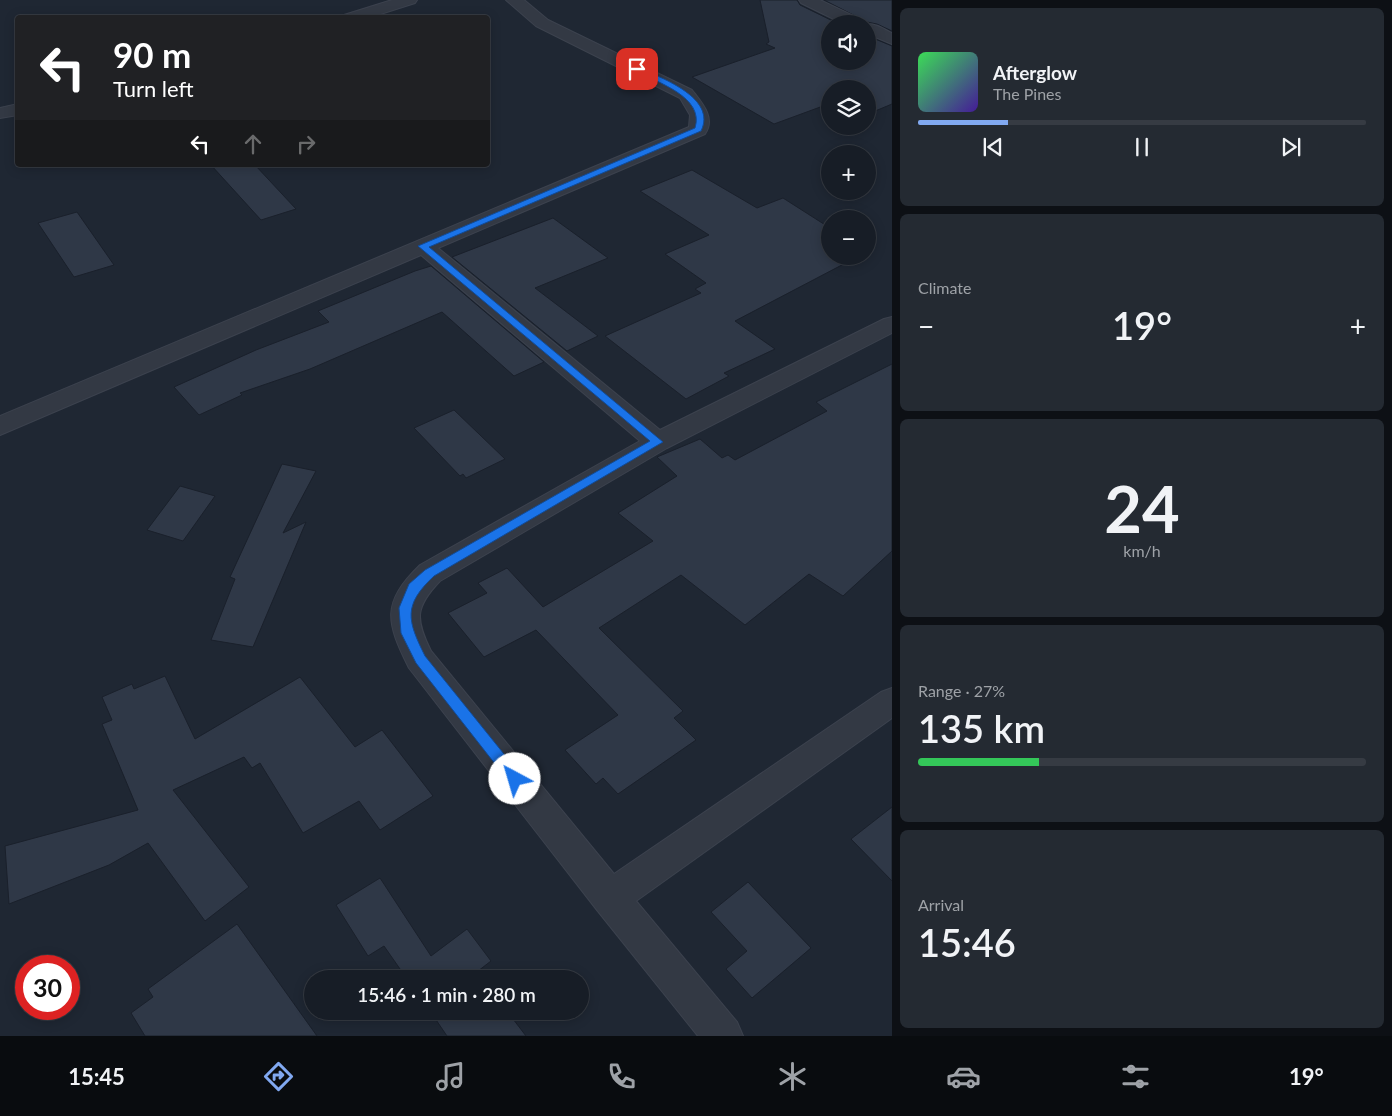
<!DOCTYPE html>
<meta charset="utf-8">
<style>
body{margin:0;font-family:Lato,sans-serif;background:#242a32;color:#f1f3f6;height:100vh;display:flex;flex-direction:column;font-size:19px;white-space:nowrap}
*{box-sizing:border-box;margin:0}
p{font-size:16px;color:#9ea2a7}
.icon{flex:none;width:28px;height:28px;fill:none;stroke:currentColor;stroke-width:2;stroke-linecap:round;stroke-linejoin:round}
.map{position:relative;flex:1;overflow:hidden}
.side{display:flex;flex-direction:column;gap:8px;padding:8px;background:#0d1015;width:500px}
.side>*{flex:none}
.guide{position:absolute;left:15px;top:15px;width:475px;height:152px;border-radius:5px;box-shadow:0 2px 12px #0003,0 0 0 1px #363b43;background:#202124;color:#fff;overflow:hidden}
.controls{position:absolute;left:821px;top:15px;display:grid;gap:10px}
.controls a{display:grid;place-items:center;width:55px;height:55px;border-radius:50%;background:#171d26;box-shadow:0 2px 12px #0003,0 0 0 1px #363b43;font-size:25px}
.speed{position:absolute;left:15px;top:955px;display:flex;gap:10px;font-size:25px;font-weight:700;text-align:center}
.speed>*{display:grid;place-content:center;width:65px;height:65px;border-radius:50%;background:#171d26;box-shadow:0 2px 12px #0003,0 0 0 1px #363b43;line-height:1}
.speed .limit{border:8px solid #d22;background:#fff;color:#111}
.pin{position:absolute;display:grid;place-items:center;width:42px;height:42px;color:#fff;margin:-21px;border-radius:10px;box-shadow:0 2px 8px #0006}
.me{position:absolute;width:55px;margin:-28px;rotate:321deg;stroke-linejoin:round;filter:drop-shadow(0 0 4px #0008)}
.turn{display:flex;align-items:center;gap:18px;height:105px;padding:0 15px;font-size:22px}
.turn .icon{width:65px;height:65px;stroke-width:2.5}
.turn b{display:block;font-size:35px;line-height:42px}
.lanes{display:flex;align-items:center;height:48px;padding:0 15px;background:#0003;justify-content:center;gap:25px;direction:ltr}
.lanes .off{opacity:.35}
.big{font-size:38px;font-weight:600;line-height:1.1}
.side .tile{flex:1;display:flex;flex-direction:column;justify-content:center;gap:8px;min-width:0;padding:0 18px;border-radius:8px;background:#242a32}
.side .dial{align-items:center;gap:0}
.dial b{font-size:65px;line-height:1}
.song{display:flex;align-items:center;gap:15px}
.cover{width:60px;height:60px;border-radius:8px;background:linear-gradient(135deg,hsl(130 70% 55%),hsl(260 70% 35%))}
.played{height:5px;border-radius:2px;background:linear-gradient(90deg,#81a9f1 20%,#363b43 20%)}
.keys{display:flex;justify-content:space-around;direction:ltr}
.heat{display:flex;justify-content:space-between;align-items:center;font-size:28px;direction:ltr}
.charge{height:8px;border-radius:4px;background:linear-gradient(90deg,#34c759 27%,#363b43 0)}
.trip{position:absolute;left:304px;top:970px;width:285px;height:50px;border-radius:25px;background:#171d26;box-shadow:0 2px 12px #0003,0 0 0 1px #363b43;font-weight:600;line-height:50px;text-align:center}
.tab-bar{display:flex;height:80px;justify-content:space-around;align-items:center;background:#090c0f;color:#9ea2a7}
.tab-bar .icon{width:35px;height:35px}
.tab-bar .selected{color:#81a9f1}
.tab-bar b{font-size:22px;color:#f1f3f6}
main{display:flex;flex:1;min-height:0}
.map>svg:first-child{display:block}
</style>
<main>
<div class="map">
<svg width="892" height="1036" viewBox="0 0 892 1036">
<rect width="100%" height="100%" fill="#1f2733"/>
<g fill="#2f3847" stroke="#1a202b">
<path d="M760,0H797L800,5L839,24H830V61H868V36L892,46V104L868,114V89H830V110L823,106L774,124L692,77L775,48L766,44L769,42Z"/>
<path d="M824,0H892V31L877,24L867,22Z"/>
<path d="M211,165H255L296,209L261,220Z"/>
<path d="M692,170L757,208L783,198L830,228V256H859L735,321L775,349L724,373L729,376L686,399L605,336L701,293L695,289L706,283L665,254L709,235L640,191Z"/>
<path d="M77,212L114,265L74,277L38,223Z"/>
<path d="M553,218L608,258L535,288L598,336L567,351L452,257Z"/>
<path d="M431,266L544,362L514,376L442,312L310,369L240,393L242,395L199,415L174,387L256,350L329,322L318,311L415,271Z"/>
<path d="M892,364V551L843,596L809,574L745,625L681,575L599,628L683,711L674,718L696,740L618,794L603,778L596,784L565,750L618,715L536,630L484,657L448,613L487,593L478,583L507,568L543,607L653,541L618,513L677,476L657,457L700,439L722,458L728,455L735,460L827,411L816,402Z"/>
<path d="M454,410L505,459L466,478L463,474L460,476L414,428Z"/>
<path d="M282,464L316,471L283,533L306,522L253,647L211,640L235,579L230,577Z"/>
<path d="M180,486L215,496L183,541L147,530Z"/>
<path d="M165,676L195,739L300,677L355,747L382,730L433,796L380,830L359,801L303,833L260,763L252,768L244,757L173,790L249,887L205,921L148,843L109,865L9,904L5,846L138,810L102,724L112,720L102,697L132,684L134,689Z"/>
<path d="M892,807V881L851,839Z"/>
<path d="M380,878L431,956L467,929L491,961L478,971L483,979H407L384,946L368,956L336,905Z"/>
<path d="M748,882L811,948L752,998L726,969L747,951L711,912Z"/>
<path d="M237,924L317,1036H145L131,1013L153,997L148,989Z"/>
<path d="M430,1011H507L526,1036H447Z"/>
</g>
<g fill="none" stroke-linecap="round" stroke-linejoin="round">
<g stroke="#3c424e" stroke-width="2">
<g id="minor">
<path d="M392,0H417L415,3L368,18H342L344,15Z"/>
<path d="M506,0H524L548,20L692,90C702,103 716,118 705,134L438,248L660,430L884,319L892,317V333L667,448L440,581C415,607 415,619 431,651L614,874L881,692L892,688V718L636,901L737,1022L743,1036H698L597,910L409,668C386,622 381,603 420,565L640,441L421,255L0,435V416L689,127L690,115L680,98L536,26Z"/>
<path d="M799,0H820L864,21L866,24C875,23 884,29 892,33V44L868,34V24H844L801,3Z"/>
<path d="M18,104V115L0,118V108Z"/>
</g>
</g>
<use href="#minor" fill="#333944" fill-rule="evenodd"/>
</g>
<path fill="#1a73e8" stroke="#114b97" d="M635,68H640C663,79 717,98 701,131L429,247L663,442L434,576C403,605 407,620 425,656L520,774L522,779L520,783L515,785L510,783L416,663L401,633L399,608L409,584L425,570L650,441L418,246L695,128C705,97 657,82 635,71Z"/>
</svg>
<div class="controls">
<a><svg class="icon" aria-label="sound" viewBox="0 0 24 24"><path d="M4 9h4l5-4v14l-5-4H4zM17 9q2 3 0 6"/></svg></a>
<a><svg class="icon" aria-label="layers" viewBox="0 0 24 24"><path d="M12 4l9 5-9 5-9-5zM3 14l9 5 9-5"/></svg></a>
<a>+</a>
<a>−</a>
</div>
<div class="speed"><div class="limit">30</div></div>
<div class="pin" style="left:637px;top:69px;background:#d93025"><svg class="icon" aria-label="arrive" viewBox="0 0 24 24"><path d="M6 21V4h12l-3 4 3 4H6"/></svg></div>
<svg class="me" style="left:515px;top:779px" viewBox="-20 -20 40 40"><circle r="19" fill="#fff"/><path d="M0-13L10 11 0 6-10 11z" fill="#1a73e8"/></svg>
<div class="trip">15:46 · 1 min · 280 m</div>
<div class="guide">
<div class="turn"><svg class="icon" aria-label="left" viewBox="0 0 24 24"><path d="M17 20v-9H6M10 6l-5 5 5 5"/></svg><div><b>90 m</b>Turn left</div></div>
<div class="lanes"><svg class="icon" aria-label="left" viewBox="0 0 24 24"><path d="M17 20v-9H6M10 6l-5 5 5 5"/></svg><svg class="icon off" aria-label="ahead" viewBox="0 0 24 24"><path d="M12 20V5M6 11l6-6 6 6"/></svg><svg class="icon off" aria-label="right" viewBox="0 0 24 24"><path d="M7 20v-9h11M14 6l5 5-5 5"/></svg></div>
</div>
</div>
<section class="side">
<div class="tile">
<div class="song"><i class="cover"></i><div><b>Afterglow</b><p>The Pines</p></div></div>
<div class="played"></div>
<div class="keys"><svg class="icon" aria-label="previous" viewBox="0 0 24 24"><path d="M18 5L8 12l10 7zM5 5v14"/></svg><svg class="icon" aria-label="pause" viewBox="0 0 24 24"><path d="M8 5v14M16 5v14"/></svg><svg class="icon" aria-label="next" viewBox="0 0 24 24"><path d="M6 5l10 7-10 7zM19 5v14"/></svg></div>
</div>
<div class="tile"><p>Climate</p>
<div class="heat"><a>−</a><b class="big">19°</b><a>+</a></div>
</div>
<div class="tile dial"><b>24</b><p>km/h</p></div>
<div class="tile"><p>Range · 27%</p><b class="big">135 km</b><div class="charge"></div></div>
<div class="tile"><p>Arrival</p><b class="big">15:46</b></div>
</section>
</main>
<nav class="tab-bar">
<b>15:45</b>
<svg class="icon selected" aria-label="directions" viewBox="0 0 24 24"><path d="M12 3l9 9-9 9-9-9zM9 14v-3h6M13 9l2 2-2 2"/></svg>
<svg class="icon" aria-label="music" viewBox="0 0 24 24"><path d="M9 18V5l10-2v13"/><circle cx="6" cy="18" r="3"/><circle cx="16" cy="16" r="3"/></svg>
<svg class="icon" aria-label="phone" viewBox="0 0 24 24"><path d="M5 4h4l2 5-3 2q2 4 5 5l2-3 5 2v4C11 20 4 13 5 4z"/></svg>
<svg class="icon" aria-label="climate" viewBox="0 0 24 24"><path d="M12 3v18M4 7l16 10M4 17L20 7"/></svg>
<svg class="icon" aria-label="car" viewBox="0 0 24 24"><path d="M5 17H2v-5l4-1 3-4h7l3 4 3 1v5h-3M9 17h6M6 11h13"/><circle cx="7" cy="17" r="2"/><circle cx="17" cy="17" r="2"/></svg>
<svg class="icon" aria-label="filters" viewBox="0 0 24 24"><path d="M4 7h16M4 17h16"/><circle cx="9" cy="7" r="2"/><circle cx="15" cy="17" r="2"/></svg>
<b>19°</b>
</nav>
